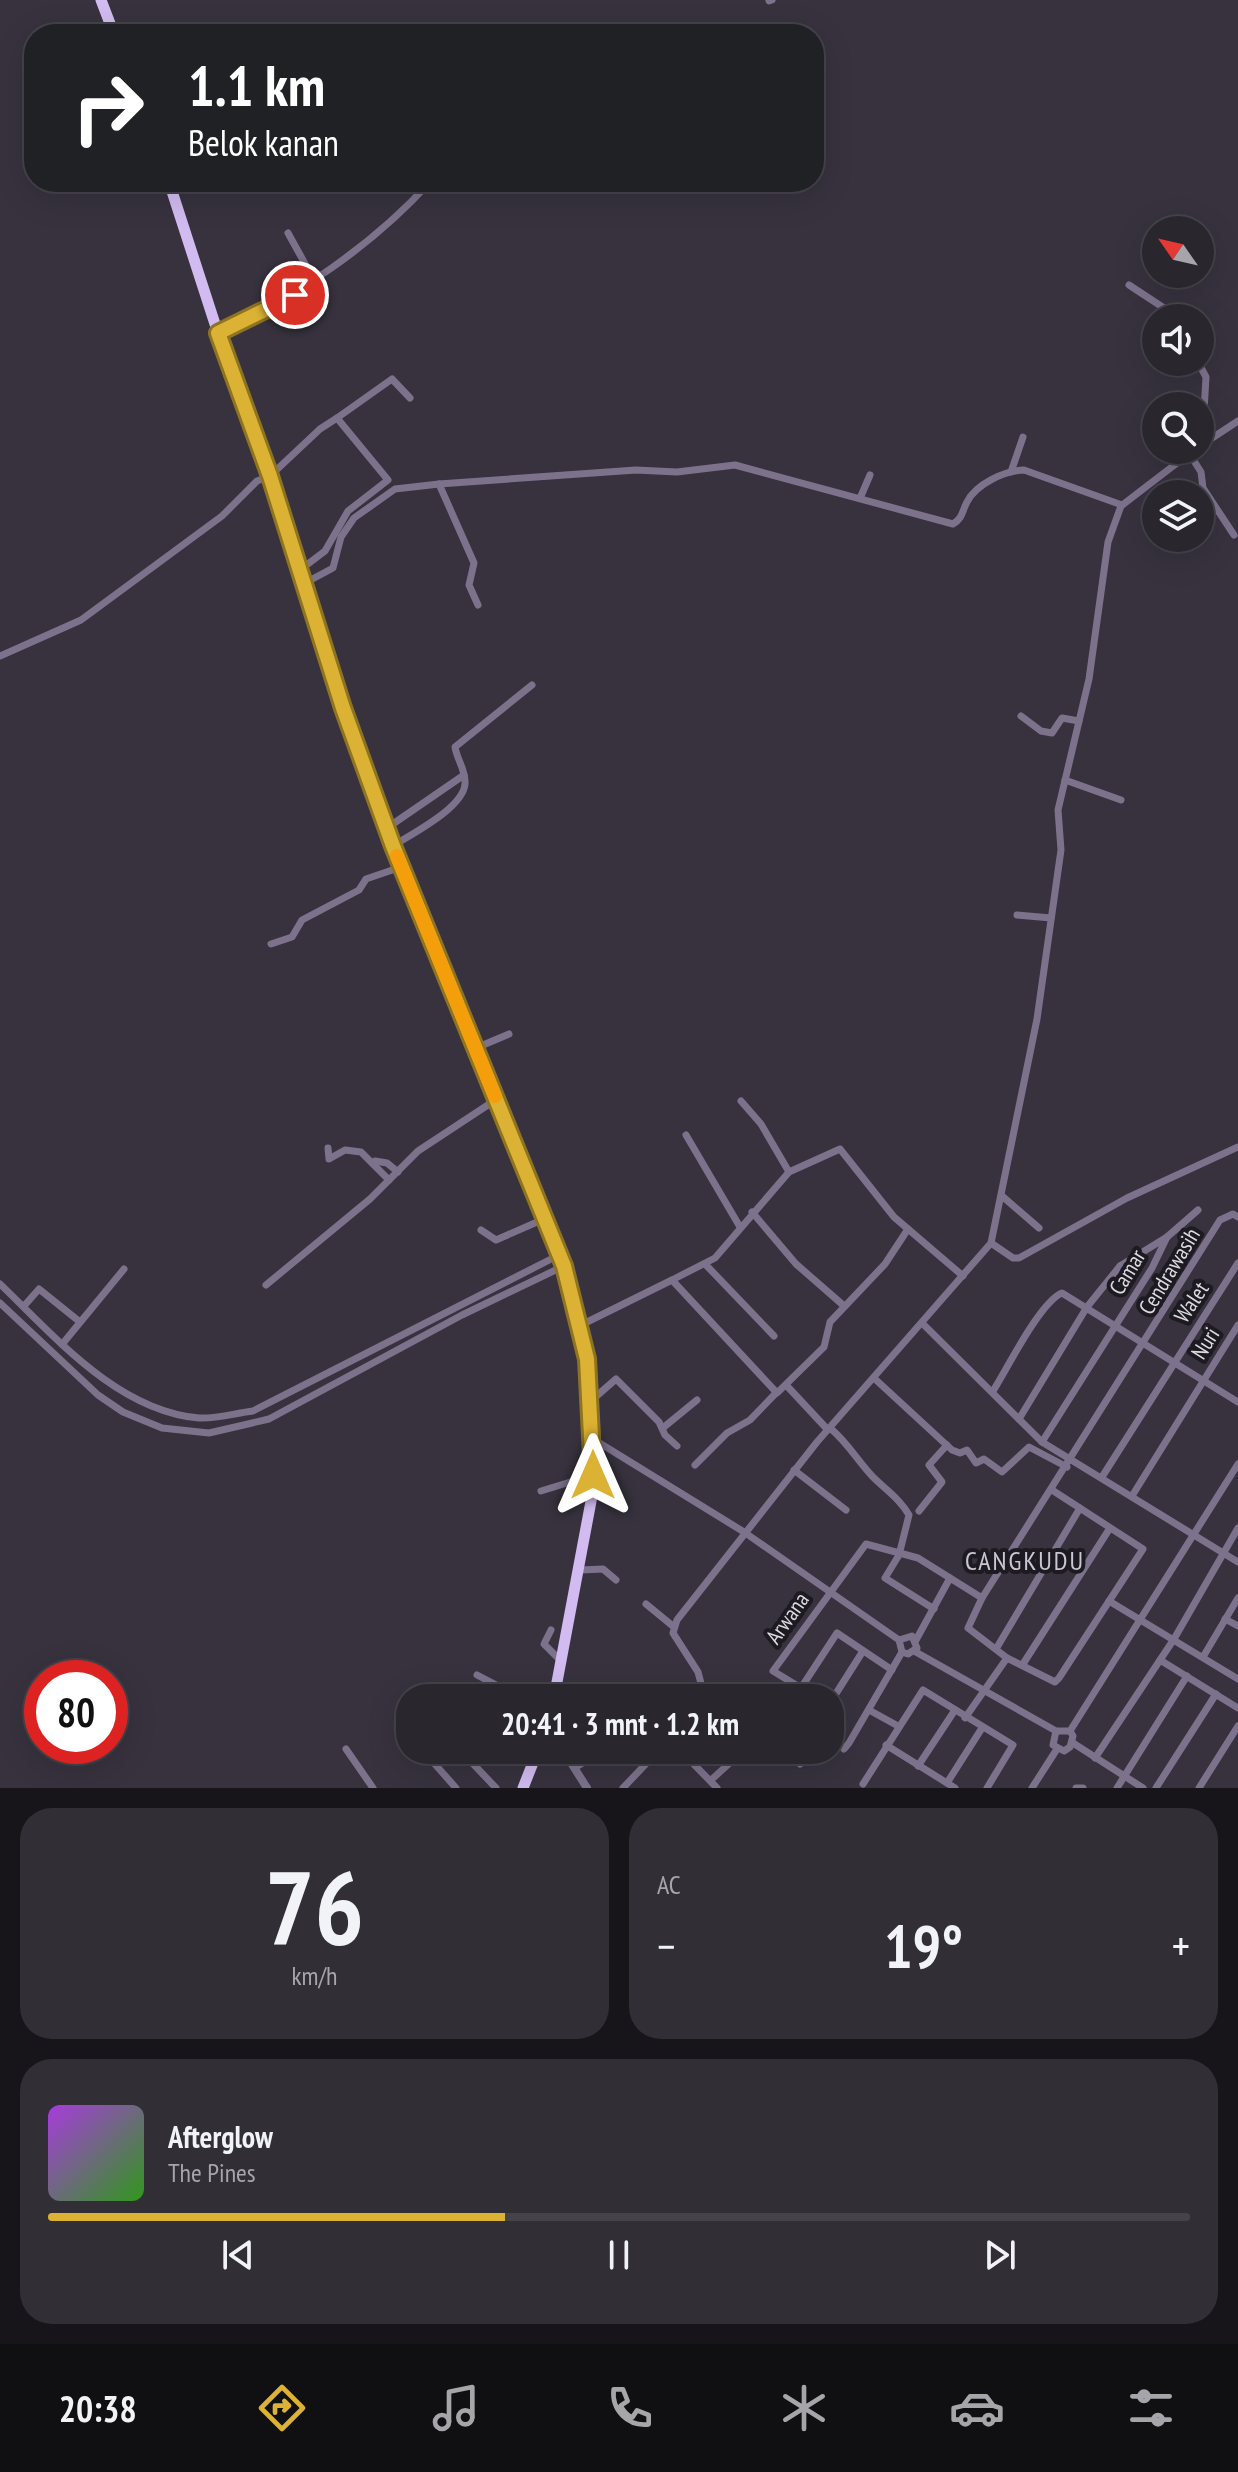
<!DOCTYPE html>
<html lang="id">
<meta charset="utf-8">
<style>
body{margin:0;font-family:"PT Sans Narrow",sans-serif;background:#312e36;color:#f1f3f6;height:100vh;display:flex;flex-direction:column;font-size:30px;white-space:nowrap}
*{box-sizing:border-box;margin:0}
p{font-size:26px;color:#a5a5aa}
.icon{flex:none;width:44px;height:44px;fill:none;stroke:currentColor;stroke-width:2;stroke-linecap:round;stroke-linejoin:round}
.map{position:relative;height:1788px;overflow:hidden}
.drawer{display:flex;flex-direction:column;gap:20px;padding:20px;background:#171519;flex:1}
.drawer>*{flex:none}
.guide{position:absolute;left:24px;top:24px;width:800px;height:168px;border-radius:32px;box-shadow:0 8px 32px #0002,0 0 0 2px #45434a;background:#202124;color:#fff;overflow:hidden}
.needle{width:52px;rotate:304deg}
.tools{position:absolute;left:1142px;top:216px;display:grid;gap:16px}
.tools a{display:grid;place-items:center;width:72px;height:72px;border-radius:50%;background:#29262e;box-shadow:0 8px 32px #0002,0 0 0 2px #45434a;font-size:40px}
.speed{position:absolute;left:24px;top:1660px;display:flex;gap:16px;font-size:40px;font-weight:700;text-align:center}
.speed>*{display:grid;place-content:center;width:104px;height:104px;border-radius:50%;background:#29262e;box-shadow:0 8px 32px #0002,0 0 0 2px #45434a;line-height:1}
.speed .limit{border:12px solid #d22;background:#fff;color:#111}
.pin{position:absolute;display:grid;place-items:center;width:68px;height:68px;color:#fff;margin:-34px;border:4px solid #fff;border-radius:50%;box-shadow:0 2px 8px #0007}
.me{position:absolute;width:88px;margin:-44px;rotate:0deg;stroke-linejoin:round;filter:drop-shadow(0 0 6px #0008)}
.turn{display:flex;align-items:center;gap:28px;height:168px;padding:0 32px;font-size:36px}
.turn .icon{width:104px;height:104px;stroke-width:2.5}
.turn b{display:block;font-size:56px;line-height:68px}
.big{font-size:60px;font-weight:700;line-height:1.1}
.drawer .widget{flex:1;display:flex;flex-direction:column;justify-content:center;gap:12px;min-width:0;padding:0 28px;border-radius:32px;background:#312e36}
.drawer .dial{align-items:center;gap:0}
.dial b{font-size:104px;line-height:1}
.song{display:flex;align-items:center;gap:24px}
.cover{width:96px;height:96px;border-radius:12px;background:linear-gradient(135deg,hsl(280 70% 55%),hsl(110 70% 35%))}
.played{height:8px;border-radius:4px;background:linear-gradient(90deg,#dbb233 40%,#45434a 40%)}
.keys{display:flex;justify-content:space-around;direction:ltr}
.heat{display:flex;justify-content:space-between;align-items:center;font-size:44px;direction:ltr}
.drawer .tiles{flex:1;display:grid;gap:20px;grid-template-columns:1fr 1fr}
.widget:last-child{grid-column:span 2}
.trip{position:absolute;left:396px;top:1684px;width:448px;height:80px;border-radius:32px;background:#29262e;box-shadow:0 8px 32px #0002,0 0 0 2px #45434a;font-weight:700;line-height:80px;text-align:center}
.dock{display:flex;height:128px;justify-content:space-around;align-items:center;background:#100f12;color:#a5a5aa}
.dock .icon{width:56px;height:56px}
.dock .current{color:#dbb233}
.dock b{font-size:36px;color:#f1f3f6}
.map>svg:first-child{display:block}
</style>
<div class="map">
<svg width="1238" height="1788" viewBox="0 0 1238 1788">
<rect width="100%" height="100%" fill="#37323e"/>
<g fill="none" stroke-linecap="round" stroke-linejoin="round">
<g stroke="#7d728c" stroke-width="7">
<path d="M769,1L772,0"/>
<path d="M288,233L314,280"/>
<path d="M1129,285L1164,308L1171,318"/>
<path d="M218,333C296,297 372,246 430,182"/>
<path d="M1198,362L1206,377L1202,445"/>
<path d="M337,418L392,379L410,398"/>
<path d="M1200,446L1238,421"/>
<path d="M1189,453L1201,472L1203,488L1234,535"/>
<path d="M1011,472L1023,437"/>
<path d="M439,484L474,563L469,585L478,605"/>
<path d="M861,496L870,475"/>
<path d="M305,583L333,568L341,537L354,518L395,489L439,484L636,470L677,472L735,465L953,524C963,518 962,511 967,502C976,484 1004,471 1024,470L1122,505"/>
<path d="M0,656L81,620L222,516L257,481L270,476L320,429L337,418L388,480L348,511L325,551L300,570"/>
<path d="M1021,716L1041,731L1052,733L1062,718L1079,721"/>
<path d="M1065,780L1121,800"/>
<path d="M387,828L464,775"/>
<path d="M393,846C413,833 463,808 465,784C466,770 457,760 455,747L532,685"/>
<path d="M1017,915L1051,918"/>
<path d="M271,944L292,937L302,920L359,890L366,879L401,867"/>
<path d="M476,1048L509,1034"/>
<path d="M741,1101L761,1124L789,1172"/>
<path d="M686,1135L740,1227"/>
<path d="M328,1148L329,1159L345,1150L361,1152L389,1180"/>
<path d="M375,1161L387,1163L398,1172"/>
<path d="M1002,1196L1039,1228"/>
<path d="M752,1212L796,1264L843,1305"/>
<path d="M481,1230L496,1240L544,1219"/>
<path d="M991,1243L1013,1258H1019L1127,1198L1238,1147"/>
<path d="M706,1265L774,1336"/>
<path d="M1120,1266L1130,1272"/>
<path d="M672,1280L715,1258L789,1172L840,1149L894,1217L963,1276"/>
<path d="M0,1284C55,1337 118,1411 199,1418C216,1419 236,1413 253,1411L559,1255"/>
<path d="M266,1285L370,1199L418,1151L497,1099"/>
<path d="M0,1303L98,1395L123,1412L162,1428L209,1433L269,1419L462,1315L564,1266"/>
<path d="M24,1306L39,1289L80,1322"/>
<path d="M923,1324L1042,1442L1238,1562"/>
<path d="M581,1325L672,1280L777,1393L824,1347L830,1322L885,1264L908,1229"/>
<path d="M64,1342L124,1269"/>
<path d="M875,1379L952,1450L960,1453L967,1450L976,1463L984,1459L1002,1472L1029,1447L1067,1467"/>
<path d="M787,1386L828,1430"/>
<path d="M993,1391C1007,1369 1040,1302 1062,1293L1238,1402"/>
<path d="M592,1400L616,1379L659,1422L665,1435L677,1446"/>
<path d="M1019,1419L1087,1307L1120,1266L1167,1237L1198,1210"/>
<path d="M664,1427L697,1400"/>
<path d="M830,1428C848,1443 857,1460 873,1477C886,1490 900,1499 909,1515L899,1555L885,1578L934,1609"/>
<path d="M593,1439L744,1532L899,1640L902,1652L908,1654L917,1648L912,1636L899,1640"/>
<path d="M1042,1442L1152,1268L1167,1237"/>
<path d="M695,1465L727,1433L750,1420L775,1394"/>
<path d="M794,1470L846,1510"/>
<path d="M1102,1477L1238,1263"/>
<path d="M541,1491L593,1475"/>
<path d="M1132,1496L1238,1325"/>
<path d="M919,1511L942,1482L929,1465L947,1445"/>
<path d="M581,1570L603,1569L616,1580"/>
<path d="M982,1598L968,1628L1007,1658L1055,1682L1059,1678L1143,1549L1052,1490"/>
<path d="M1109,1601L1238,1679"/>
<path d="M646,1604L674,1627"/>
<path d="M1225,1619L1238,1626"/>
<path d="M551,1630L544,1644L560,1660"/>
<path d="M916,1640L950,1578L982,1598L1220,1220L1233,1214L1238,1217"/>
<path d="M996,1649L1080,1508"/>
<path d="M914,1651L1056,1731H1070L1073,1736L1070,1747L1064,1751L1053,1745L1056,1731"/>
<path d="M1203,1657L1238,1598"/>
<path d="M1160,1660L1238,1708"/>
<path d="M1023,1664L1110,1528"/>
<path d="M892,1670L837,1633L801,1688L773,1671L866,1544L918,1558L950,1578"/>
<path d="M477,1675L521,1698"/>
<path d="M700,1698L703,1691L698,1672L673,1633L677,1620L817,1442L991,1243L1037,1019L1061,850L1058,810L1089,679L1108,542L1121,506L1194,450"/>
<path d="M830,1703L863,1651"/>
<path d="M869,1710L898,1726"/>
<path d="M965,1718L1007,1658"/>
<path d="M1070,1731L1238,1464"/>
<path d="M830,1734L844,1749L849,1743L902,1652"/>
<path d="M1073,1743L1143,1788"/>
<path d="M886,1745L955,1788"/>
<path d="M346,1749L373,1788"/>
<path d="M460,1750L496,1788"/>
<path d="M680,1750L717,1788"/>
<path d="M1095,1758L1174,1639L1238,1528"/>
<path d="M433,1762L456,1788"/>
<path d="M800,1764L821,1750"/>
<path d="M918,1766L955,1710"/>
<path d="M576,1767L603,1750"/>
<path d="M711,1780L744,1750"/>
<path d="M947,1783L982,1728"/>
<path d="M863,1784L923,1690L1013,1745L987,1788"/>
<path d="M623,1788L659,1750"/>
<path d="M1032,1788L1057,1749"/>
<path d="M1076,1788H1083"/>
<path d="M1117,1788L1187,1676"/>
<path d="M1156,1788L1216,1694"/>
<path d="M1199,1788L1238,1726"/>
</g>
<path stroke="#7d728c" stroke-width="8" d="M563,1750L587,1788"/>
<g stroke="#d1bbf0" stroke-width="11">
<path d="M101,0L114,34"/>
<path d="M169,182L215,324L270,476L343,708L401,867L431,933L564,1266L581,1325L592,1400V1496L554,1698"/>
<path d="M523,1788L538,1750"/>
</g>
</g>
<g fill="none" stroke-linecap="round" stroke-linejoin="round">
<g stroke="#8e7421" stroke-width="20">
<path id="route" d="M295,295L218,333L270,476L343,708L393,846L564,1266L587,1359L593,1475"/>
</g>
<use href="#route" stroke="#dbb233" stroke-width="14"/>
<path stroke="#f59e0b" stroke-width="14" d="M397,856L495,1096"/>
</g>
<g text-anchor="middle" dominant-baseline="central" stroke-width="8" stroke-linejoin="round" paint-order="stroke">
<g font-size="22" fill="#dddae1" stroke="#1d1b21">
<text transform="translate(1169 1271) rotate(-59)">Cendrawasih</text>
<text transform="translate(1127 1272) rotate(-59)">Camar</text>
<text transform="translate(1191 1302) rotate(-57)">Walet</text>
<text transform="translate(1205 1343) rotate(-58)">Nuri</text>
<text transform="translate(787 1618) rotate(-55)">Arwana</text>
</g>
<g font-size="26" letter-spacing="2" fill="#cbc5d4" stroke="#1d1b21">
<text x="1025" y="1560">CANGKUDU</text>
</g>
</g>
</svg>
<div class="tools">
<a><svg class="needle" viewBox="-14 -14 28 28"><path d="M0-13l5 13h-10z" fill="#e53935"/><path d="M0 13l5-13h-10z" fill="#a5a5aa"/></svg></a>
<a><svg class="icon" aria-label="sound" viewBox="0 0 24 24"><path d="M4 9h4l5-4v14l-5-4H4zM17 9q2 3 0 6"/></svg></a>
<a><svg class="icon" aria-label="search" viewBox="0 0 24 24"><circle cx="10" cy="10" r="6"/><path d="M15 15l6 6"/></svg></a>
<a><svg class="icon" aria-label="layers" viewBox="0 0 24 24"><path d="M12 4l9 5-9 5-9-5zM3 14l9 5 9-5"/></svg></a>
</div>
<div class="speed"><div class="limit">80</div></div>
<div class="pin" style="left:295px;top:295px;background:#d93025"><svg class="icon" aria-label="arrive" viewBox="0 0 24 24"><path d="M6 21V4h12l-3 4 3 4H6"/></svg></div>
<svg class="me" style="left:593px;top:1475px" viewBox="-20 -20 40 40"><path d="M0-17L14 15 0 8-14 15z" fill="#dbb233" stroke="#fff" stroke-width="4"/></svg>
<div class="trip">20:41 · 3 mnt · 1.2 km</div>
<div class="guide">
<div class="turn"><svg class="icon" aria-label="right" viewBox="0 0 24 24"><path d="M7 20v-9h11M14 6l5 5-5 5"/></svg><div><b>1.1 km</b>Belok kanan</div></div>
</div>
</div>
<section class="drawer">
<div class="tiles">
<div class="widget dial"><b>76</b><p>km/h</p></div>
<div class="widget"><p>AC</p>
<div class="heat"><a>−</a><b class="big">19°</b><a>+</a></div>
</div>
<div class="widget">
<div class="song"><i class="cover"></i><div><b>Afterglow</b><p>The Pines</p></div></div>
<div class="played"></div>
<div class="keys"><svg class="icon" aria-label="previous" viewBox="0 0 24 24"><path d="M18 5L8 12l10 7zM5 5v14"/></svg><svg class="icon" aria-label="pause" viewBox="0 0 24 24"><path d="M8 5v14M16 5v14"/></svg><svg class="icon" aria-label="next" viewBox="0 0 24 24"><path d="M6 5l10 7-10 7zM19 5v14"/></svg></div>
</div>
</div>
</section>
<nav class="dock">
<b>20:38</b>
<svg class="icon current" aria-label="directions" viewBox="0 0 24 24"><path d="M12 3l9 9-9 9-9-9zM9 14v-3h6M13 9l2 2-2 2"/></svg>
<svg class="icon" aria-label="music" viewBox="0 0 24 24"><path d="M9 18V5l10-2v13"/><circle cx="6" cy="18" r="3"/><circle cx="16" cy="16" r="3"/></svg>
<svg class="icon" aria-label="phone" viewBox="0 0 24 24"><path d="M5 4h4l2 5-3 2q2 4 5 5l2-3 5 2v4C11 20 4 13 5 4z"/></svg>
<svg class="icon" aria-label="climate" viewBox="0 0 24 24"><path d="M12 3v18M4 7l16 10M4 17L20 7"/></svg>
<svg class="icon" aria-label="car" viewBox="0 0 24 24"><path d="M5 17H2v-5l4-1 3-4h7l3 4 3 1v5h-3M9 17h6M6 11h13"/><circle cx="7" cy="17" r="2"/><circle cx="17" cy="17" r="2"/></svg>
<svg class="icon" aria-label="filters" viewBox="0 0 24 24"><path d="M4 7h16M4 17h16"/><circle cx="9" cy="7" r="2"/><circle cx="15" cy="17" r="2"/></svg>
</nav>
